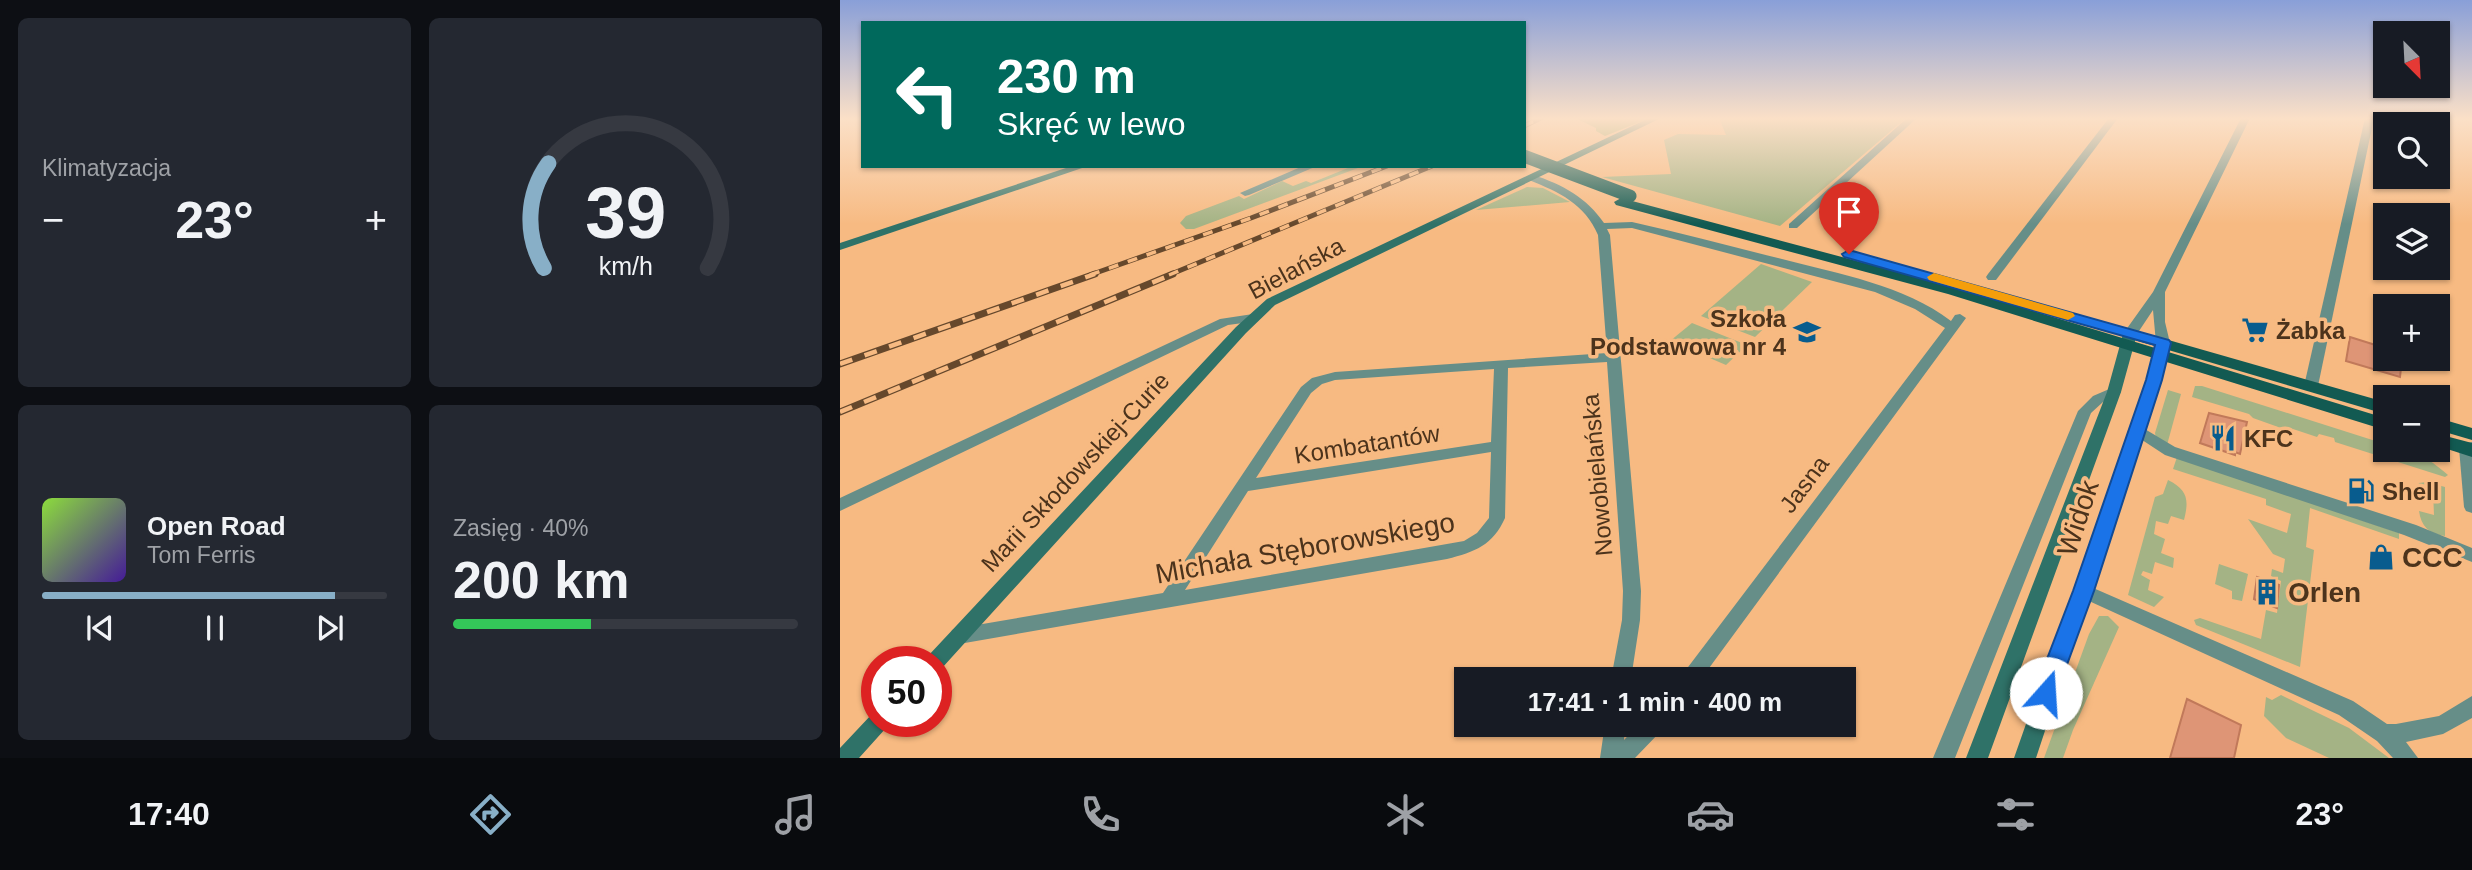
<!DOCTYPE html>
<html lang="pl">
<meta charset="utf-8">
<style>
body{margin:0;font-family:Arial,sans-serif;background:#242831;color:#f1f3f6;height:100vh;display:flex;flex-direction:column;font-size:26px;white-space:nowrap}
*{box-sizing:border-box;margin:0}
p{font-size:23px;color:#9ea1a6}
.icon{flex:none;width:38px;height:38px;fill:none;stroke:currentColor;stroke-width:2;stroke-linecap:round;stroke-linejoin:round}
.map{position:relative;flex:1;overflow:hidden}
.side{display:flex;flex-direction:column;gap:18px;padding:18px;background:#0d0f14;width:840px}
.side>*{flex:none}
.guide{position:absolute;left:21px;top:21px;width:665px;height:147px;border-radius:0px;box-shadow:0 2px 5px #0004;background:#00695c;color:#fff;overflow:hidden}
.needle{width:46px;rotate:156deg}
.fabs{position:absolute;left:1533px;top:21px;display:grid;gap:14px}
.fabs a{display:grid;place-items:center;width:77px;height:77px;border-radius:0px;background:#171b24;box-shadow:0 2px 5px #0004;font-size:35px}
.speed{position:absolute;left:21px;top:646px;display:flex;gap:14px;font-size:35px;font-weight:700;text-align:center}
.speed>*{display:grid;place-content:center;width:91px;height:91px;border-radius:50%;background:#171b24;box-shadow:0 2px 5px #0004;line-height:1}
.speed .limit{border:10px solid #d22;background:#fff;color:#111}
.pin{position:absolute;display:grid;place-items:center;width:60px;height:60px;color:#fff;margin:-72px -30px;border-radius:50% 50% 50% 0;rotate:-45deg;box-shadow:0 0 7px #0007}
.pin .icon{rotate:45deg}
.me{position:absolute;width:77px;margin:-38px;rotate:19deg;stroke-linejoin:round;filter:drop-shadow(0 0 5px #0008)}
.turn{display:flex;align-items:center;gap:24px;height:147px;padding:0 21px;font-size:32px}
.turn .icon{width:91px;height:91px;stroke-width:2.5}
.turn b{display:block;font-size:49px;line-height:60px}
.big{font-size:52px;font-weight:800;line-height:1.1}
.side .widget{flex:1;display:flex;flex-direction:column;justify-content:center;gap:10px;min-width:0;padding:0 24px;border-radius:10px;background:#242831}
.side .dial{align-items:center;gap:0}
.dial svg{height:182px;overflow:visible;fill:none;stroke:#363941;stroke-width:7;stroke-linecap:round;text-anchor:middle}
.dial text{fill:#f1f3f6;stroke:none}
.song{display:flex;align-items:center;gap:21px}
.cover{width:84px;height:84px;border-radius:10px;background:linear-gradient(135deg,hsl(90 70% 55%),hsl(260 70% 35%))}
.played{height:7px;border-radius:4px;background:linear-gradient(90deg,#88afc7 85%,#363941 85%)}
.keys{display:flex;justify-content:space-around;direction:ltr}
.heat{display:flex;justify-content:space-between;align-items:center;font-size:38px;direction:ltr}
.charge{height:10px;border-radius:5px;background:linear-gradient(90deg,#34c759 40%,#363941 0)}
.side .tiles{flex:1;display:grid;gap:18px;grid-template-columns:repeat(2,1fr)}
.trip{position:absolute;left:614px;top:667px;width:402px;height:70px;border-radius:0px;background:#171b24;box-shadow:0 2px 5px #0004;font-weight:800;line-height:70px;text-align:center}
.dock{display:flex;height:112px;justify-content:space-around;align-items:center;background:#090b0e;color:#9ea1a6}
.dock .icon{width:49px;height:49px}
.dock .current{color:#88afc7}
.dock b{font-size:32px;color:#f1f3f6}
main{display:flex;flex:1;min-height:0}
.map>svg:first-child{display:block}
</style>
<main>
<section class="side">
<div class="tiles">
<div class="widget"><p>Klimatyzacja</p>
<div class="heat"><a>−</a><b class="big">23°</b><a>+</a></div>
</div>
<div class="widget dial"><svg viewBox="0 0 100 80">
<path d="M14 69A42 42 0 1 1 86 69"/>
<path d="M14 69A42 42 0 0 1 16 23" stroke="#88afc7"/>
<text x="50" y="56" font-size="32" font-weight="700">39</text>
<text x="50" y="72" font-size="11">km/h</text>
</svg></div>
<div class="widget">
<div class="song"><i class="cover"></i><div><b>Open Road</b><p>Tom Ferris</p></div></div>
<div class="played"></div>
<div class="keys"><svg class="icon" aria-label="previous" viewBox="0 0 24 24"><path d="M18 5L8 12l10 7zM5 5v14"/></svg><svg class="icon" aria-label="pause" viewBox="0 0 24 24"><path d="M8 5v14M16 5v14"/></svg><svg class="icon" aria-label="next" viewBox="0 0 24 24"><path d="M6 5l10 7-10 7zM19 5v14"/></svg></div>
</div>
<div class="widget"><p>Zasięg · 40%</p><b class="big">200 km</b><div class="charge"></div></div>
</div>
</section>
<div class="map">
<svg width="1632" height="758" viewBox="0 0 1632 758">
<rect width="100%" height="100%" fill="#f7ba82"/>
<g fill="#a4b385">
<path d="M879,118H1066L940,226L762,177L831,174L824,140L838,134L886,135Z"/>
<path d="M513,166L518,168L354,229H346L340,223L346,216L399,196L404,199L442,181L453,186L466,181L471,183Z"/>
<path d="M687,187L703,188L730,202L636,210Z"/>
<path d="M921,264L972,282L915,337L861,316Z"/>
<path d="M852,323L907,345L886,365L830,341Z"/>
<path d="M1355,386H1362L1545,444V450C1575,450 1586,456 1608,475L1605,477L1495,442L1494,438L1479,434L1477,437L1453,429L1452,432L1413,418L1409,414L1352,397Z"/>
<path d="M1328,390L1341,394L1327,445L1316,438L1315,433Z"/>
<path d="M1337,457L1559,533V539L1470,508L1466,547L1474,550L1460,667L1356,625L1354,620L1360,618L1421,639L1426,610L1437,613L1441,581L1431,576L1432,569L1443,573L1445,559L1433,554L1408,519L1447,533L1451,514L1426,505V499L1333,469Z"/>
<path d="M1328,480C1348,490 1349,500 1344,520L1331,516L1328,524L1316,521L1314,534L1325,539L1321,553L1334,558L1333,568L1315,562L1312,574L1303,571L1301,575L1310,580L1308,590L1324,597L1314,607L1288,595L1315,497L1323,494Z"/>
<path d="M1587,482L1605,487V536C1589,534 1581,526 1579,511L1594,515L1593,491L1578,486L1579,483Z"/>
<path d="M1379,564L1408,574L1402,601L1392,599V591L1375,584Z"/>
<path d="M1259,616H1268L1279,627L1233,730L1223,758H1204L1249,634Z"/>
<path d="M1441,695L1509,728L1549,758H1489L1446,738L1424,716L1426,697L1432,700Z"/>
</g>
<path fill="#8da35c" d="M735,118H810L765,136L756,131V128Z"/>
<g fill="#de9576" stroke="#c1795a" stroke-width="2">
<path d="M1510,337L1545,348V359H1562L1560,377L1506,361Z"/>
<path d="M1369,413L1407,422L1400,454L1395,452V455L1360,443Z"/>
<path d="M1417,577L1439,585L1437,608L1414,599Z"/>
<path d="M1347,699L1401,725L1394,758H1330Z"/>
</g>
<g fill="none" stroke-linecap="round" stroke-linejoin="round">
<g fill="#668e88" fill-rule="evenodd">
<path d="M1067,118H1077L957,228H949V224Z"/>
<path d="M1269,118H1278L1156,280H1148L1146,277L1148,274Z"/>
<path d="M1401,118H1410L1325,292V322L1330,343L1323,347L1316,343L1313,310L1295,337H1285L1283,334L1313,292Z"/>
<path d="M1525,118H1534L1478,386L1471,390L1464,386Z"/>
<path d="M463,166H477L409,195L405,196L400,193Z"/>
<path d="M693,175C722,184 747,198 764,223L792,222C842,233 892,247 942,259C999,274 1064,285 1111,321L1115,315L1120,314L1126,318L861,679H839L1105,328L1075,309L1035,292L792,228L767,229L770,235L801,591L800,620L791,679H771L782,620L783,591L767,362L668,368L665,518C653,545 635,552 607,559L119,644L112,642L110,636L112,630L119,628L323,593L461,387L472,378L495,372L767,353L758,235C745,204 719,192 689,180L688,178ZM654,369L651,442L416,478L471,393L482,384L495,380ZM651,452L649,518L637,533L624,541L345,590L408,491Z"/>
<path d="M413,314L419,318L418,321L388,325L0,511V498L380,319Z"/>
<path d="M1274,387L1279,389L1281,392L1279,395L1263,402L1251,413L1115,758H1093L1238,411L1253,396Z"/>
<path d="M1298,425L1335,447L1576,525L1632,548V562L1564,535L1325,455L1293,434L1291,430Z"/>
<path d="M1632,442V513L1626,511L1624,507L1619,448L1622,444Z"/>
<path d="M1244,584L1513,701L1547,724H1556L1599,716L1632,696V718L1603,734L1566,742L1578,758H1553L1537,741L1499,715L1238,596L1235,591L1238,586Z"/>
<path d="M765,724H785L784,740L799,724H824L821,731L795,758H760Z"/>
</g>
<g fill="#2f7268" fill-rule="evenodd">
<path d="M809,118H821L435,305L406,333L102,668L96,670V662H86L88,656L396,327L427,299Z"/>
<path d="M232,166H248L0,250V243Z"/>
<path d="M1290,330L1297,334L1281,392L1148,758H1126L1267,392L1283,334Z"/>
<path d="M1323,339L1330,343L1321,380L1196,758H1174L1307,380L1316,343Z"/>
<path d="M37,712V721H49L46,728L19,758H0V748L32,714Z"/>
</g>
<g fill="#125a52" fill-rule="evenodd">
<path d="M781,198L1118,288L1545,418V430L1108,294L776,205L774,202Z"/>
<path d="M1297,331L1545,402V414L1291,339L1289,336Z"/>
<path d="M1598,418L1632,428V440L1598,430Z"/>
<path d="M1598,434L1632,443V457L1598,446Z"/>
</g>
<g stroke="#66482c" stroke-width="5">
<g id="rail-far1">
<path d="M684,126L701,118"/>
<path d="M250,275L411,218L547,166"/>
<path d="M329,275L592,166"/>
</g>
</g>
<g stroke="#66482c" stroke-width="7">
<g id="rail">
<path d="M0,364L255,274"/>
<path d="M0,412L333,274"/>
</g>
</g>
<use href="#rail-far1" stroke="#f7ba82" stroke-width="3.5" stroke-dasharray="10" stroke-linecap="butt"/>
<use href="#rail" stroke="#f7ba82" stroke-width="4.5" stroke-dasharray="13" stroke-linecap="butt"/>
<path stroke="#125a52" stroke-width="13" d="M684,156L790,196"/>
</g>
<linearGradient id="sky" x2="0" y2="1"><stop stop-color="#899fd8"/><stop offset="0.53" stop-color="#fbe0c7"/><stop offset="1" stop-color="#fbe0c7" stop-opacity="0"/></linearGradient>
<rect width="1632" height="224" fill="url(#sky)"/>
<path fill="#1a73e8" stroke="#114b97" stroke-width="2" d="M1009,250L1329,340L1331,343L1322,380L1254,591L1214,700L1206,703L1198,700L1194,693L1233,591L1306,380L1315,345L1004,257L1002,254Z"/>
<path fill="#f59e0b" d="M1094,273L1233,313L1235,316L1228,320L1089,280L1087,277Z"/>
<defs>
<g id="supermarket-bare" transform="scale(2.1)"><path d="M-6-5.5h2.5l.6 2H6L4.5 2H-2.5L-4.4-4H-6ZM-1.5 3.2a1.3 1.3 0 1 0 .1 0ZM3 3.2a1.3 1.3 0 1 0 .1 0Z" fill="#085c8e" stroke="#f7ba82" stroke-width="2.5" paint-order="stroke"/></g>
<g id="school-bare" transform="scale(2.1)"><path d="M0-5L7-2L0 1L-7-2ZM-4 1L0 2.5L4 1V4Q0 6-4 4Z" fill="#085c8e" stroke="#f7ba82" stroke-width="2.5" paint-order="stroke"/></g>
<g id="restaurant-bare" transform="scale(2.1)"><path d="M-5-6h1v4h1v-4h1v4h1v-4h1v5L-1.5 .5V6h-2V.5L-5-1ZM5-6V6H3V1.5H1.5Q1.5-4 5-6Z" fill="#085c8e" stroke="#f7ba82" stroke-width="2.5" paint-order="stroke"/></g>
<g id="fuel-bare" transform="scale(2.1)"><path d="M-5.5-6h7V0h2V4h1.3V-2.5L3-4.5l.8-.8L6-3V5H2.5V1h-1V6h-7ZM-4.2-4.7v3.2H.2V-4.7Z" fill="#085c8e" stroke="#f7ba82" stroke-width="2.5" paint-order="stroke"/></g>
<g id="shop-bare" transform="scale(2.1)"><path d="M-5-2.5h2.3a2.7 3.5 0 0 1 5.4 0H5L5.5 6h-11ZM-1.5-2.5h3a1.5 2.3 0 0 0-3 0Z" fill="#085c8e" stroke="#f7ba82" stroke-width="2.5" paint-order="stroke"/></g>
<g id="building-bare" transform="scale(2.1)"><path d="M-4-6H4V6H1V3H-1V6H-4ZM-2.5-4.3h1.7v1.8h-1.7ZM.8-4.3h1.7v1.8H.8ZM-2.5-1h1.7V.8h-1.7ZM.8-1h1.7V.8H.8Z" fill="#085c8e" stroke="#f7ba82" stroke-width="2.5" paint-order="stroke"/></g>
</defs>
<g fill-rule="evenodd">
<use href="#supermarket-bare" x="1415" y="330"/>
<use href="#school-bare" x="967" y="332"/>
<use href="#restaurant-bare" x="1383" y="438"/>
<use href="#fuel-bare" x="1521" y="491"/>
<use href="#shop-bare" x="1541" y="557"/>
<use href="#building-bare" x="1427" y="592"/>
</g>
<g text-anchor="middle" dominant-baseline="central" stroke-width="7" stroke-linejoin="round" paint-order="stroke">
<g font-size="24" fill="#4c331c" stroke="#f7ba82">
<text transform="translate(456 268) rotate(-28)">Bielańska</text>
<text transform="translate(527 444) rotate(-9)">Kombatantów</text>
<text transform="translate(235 472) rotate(-47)">Marii Skłodowskiej-Curie</text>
<text transform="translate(757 475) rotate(-95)">Nowobielańska</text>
<text transform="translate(964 484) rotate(-53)">Jasna</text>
</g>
<g font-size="24" font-weight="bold" fill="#4c331c" stroke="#f7ba82" text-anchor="start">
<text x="946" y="318" text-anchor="end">Szkoła<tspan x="946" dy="28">Podstawowa nr 4</tspan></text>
<text x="1436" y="330">Żabka</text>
<text x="1404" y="438">KFC</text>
<text x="1542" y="491">Shell</text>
</g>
<g font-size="28" fill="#4c331c" stroke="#f7ba82">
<text transform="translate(1238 518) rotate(-72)">Widok</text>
<text transform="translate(465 548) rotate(-10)">Michała Stęborowskiego</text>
</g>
<g font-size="28" font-weight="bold" fill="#4c331c" stroke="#f7ba82" text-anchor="start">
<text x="1562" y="557">CCC</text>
<text x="1448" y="592">Orlen</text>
</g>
</g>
</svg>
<div class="fabs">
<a><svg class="needle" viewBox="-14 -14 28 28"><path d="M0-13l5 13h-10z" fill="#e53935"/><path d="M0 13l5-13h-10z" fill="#9ea1a6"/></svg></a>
<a><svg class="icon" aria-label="search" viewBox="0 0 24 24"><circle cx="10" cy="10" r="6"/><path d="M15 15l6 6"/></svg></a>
<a><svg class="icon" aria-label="layers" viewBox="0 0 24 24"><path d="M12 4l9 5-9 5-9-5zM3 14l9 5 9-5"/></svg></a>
<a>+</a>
<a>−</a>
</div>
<div class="speed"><div class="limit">50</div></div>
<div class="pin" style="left:1009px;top:254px;background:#d93025"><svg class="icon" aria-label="arrive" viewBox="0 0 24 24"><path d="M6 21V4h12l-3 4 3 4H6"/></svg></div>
<svg class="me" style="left:1206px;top:693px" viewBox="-20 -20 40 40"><circle r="19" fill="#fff"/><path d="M0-13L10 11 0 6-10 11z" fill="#1a73e8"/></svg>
<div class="trip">17:41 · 1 min · 400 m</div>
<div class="guide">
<div class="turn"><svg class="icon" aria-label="left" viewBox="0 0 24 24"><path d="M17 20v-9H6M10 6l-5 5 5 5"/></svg><div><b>230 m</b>Skręć w lewo</div></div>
</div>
</div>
</main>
<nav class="dock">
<b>17:40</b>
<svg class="icon current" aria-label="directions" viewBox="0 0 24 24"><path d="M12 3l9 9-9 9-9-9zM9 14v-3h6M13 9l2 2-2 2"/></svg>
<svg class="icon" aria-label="music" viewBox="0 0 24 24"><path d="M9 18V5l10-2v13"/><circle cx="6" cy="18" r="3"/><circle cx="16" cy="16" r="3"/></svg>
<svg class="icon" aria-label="phone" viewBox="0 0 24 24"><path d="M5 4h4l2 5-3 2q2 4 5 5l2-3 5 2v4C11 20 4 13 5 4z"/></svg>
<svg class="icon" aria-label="climate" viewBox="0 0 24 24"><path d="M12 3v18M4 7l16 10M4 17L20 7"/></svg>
<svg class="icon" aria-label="car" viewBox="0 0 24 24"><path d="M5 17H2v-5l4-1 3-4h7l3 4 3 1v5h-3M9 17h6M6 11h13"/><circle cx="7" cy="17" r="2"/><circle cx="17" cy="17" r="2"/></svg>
<svg class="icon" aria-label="filters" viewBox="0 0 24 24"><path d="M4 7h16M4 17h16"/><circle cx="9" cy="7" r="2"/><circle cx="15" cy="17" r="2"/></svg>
<b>23°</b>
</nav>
